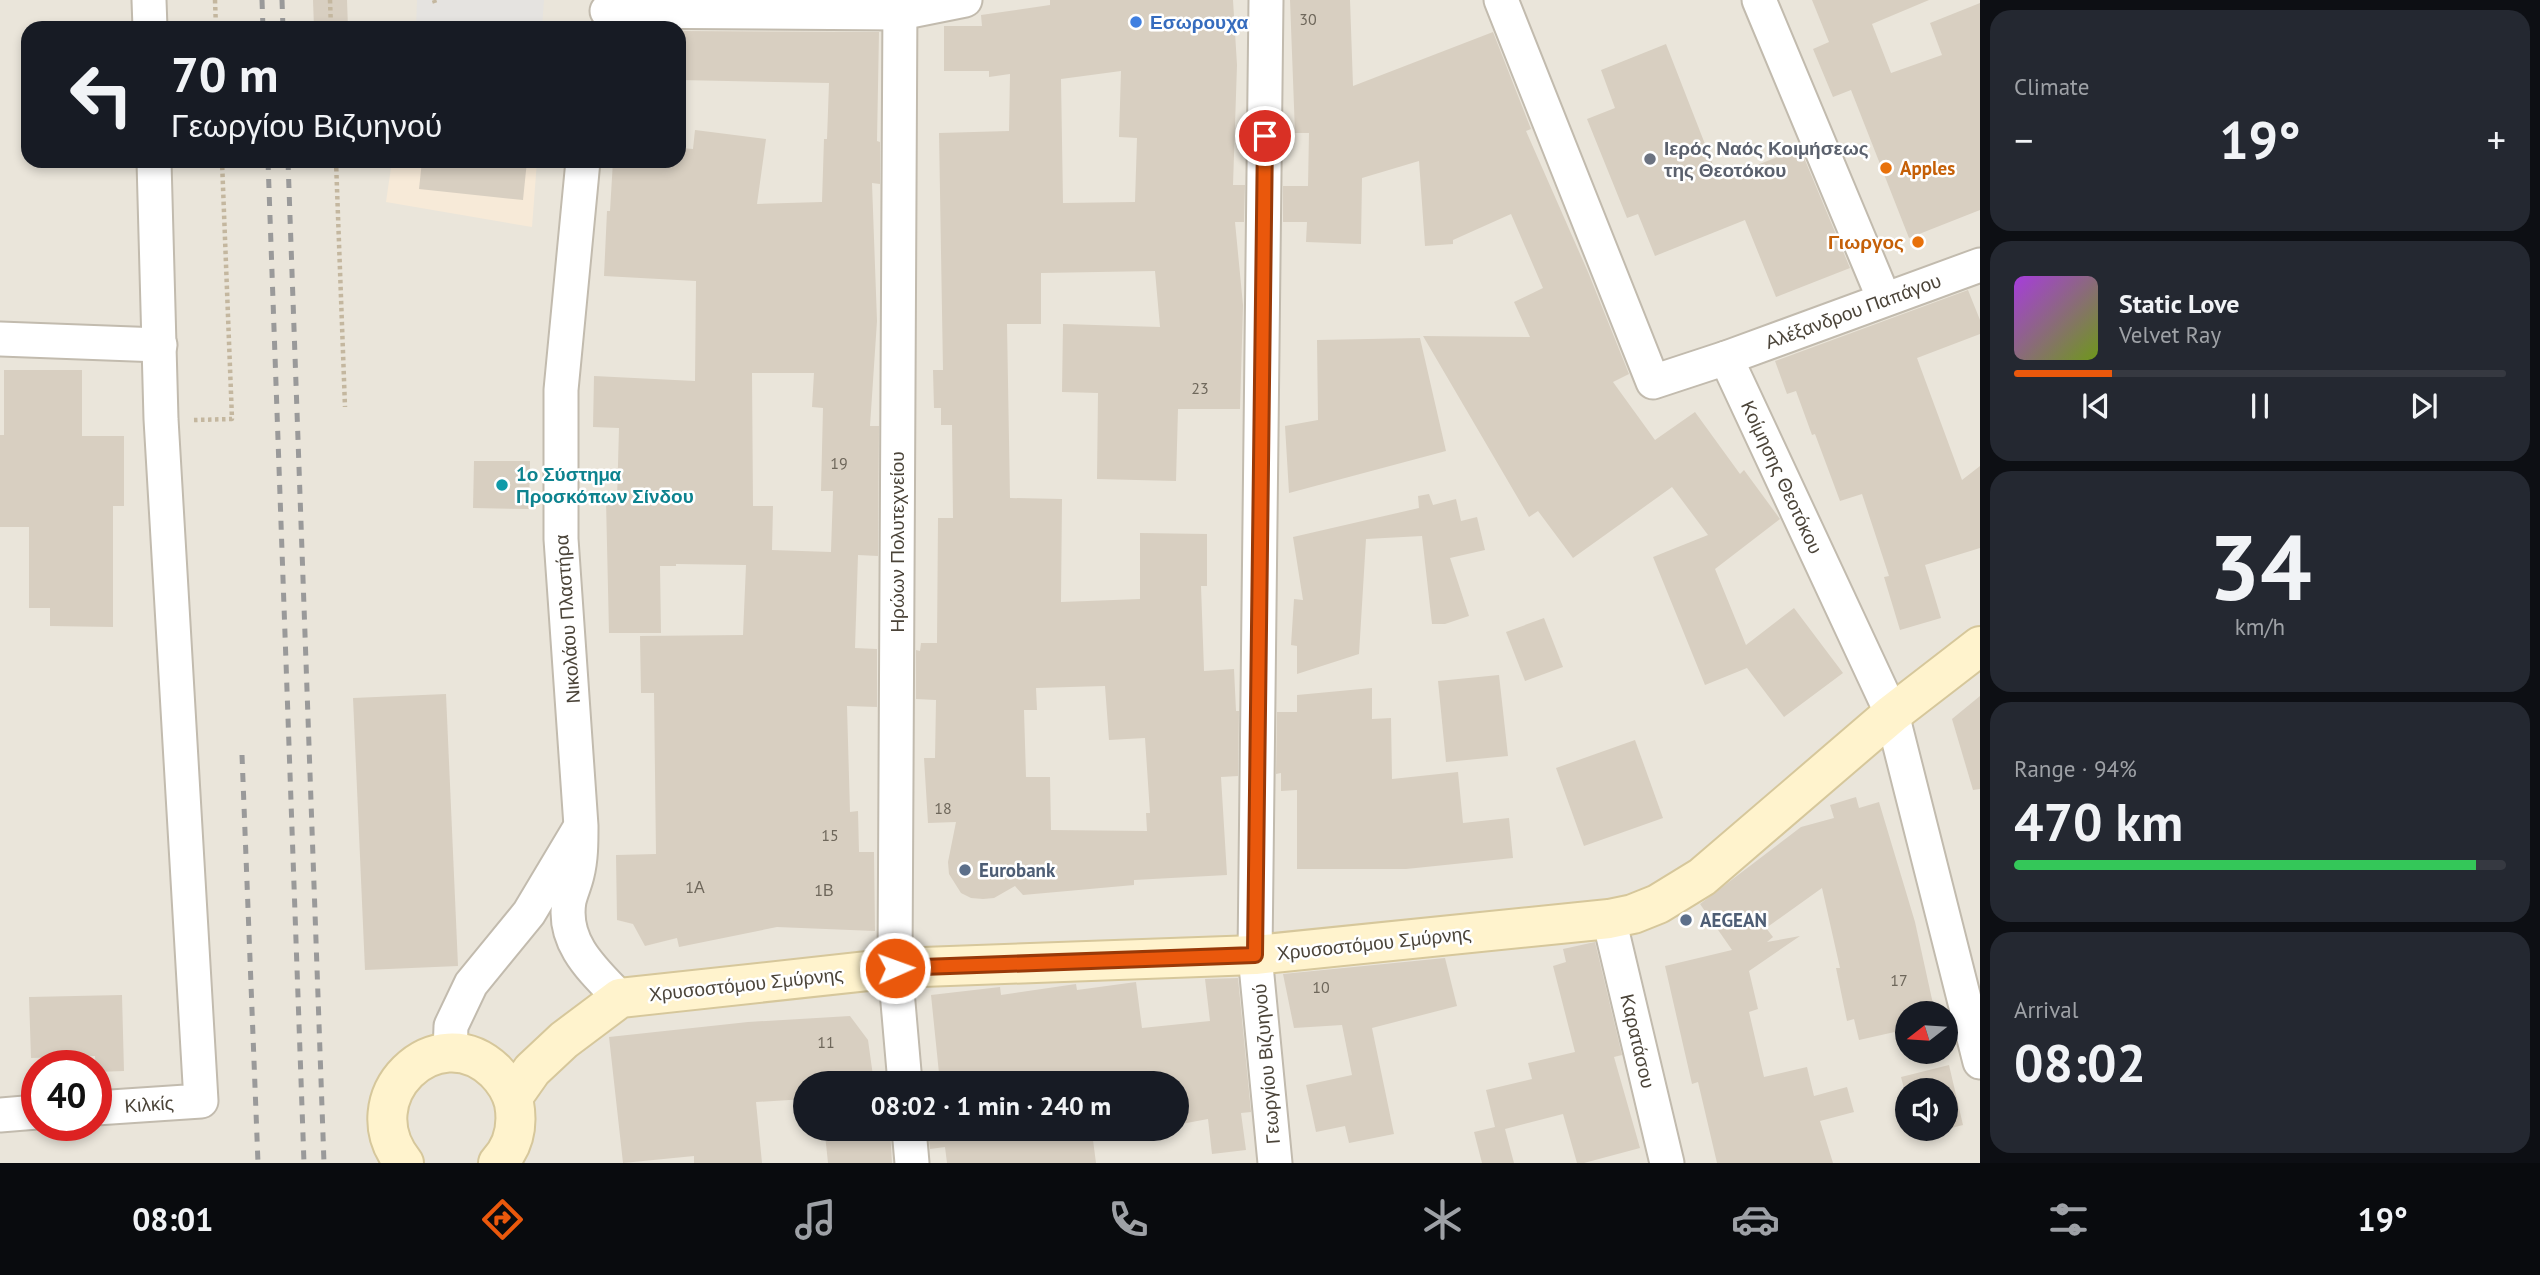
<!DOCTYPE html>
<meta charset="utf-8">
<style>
body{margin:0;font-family:"PT Sans",sans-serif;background:#242831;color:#f1f3f6;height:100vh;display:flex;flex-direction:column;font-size:26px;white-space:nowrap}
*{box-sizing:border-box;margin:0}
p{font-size:23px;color:#9ea1a6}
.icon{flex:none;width:38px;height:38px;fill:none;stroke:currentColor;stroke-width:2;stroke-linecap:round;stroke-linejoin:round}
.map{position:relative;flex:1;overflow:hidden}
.side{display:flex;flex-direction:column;gap:10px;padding:10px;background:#0d0f14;width:560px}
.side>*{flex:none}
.banner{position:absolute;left:21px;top:21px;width:665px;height:147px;border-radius:21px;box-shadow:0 4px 10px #0003;background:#171b24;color:#f1f3f6;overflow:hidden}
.needle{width:46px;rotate:253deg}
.tools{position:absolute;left:1895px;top:1001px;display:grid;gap:14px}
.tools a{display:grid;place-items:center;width:63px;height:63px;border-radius:50%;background:#171b24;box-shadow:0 4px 10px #0003;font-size:35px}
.speed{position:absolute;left:21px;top:1050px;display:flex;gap:14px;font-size:35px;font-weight:700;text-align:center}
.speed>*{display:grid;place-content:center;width:91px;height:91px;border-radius:50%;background:#171b24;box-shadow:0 4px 10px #0003;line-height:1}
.speed .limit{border:10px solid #d22;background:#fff;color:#111}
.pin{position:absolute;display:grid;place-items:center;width:60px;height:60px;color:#fff;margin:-30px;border:4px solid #fff;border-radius:50%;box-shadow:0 2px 7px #0007}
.me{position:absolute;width:77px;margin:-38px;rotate:88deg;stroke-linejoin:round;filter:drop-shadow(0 0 5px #0008)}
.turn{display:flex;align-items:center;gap:24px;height:147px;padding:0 35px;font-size:32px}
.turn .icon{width:91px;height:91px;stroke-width:2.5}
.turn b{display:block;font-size:49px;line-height:60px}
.big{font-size:52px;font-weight:800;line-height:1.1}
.side .tile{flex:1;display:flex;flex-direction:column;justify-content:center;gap:10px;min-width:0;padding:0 24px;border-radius:21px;background:#242831}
.side .dial{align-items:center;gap:0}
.dial b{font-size:91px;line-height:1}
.song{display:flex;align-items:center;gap:21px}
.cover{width:84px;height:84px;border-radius:10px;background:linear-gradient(135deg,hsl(280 70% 55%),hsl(80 70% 35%))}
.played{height:7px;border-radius:4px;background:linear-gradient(90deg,#ea580c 20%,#363941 20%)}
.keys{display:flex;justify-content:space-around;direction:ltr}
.heat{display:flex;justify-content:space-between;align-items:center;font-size:38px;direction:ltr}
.charge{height:10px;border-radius:5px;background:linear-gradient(90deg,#34c759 94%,#363941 0)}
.trip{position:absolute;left:793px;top:1071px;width:396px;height:70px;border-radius:35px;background:#171b24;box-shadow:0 4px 10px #0003;font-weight:800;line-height:70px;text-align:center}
.dock{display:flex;height:112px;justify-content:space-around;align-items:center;background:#090b0e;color:#9ea1a6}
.dock .icon{width:49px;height:49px}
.dock .on{color:#ea580c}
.dock b{font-size:32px;color:#f1f3f6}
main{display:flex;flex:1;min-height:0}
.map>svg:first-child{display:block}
</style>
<main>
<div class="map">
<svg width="1980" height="1163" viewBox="0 0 1980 1163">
<rect width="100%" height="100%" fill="#f6f3ec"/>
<path fill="#eae5da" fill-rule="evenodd" d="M0,0H1980V1163H0ZM28,28H679V161H28ZM1908,1013H1946V1052H1908ZM37,1066H96V1125H37ZM805,1083H1176V1129H805ZM1908,1090H1946V1129H1908Z"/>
<path fill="#f7ead8" d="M392,161H537L532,227L386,202Z"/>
<path fill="#e5e3e0" d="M417,0H544L542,28H416Z"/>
<g fill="#d8cfc1" fill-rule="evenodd">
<path d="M313,0H347L348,28H314Z"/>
<path d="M1050,0H1233L1237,65L1233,185H1245L1244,222H1235L1243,305L1240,409H1178L1176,481L1097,479L1098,393L1062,392L1063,324L1160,327L1155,271L1041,273V324H1007L1010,498L1062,499L1061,602L1140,599V533L1207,534V586H1201L1204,671L1234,669L1236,711H1239L1238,776L1221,777L1227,875L1134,880V885L1023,895L1015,886L994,898L983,899L971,898L961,893L949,874L948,862L956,822L928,823L924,758H935L936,700L916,699V650L920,651L921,643H937L938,518H953L952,425H941V408H934L933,370H943L939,133L1009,131L1010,74L989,77V71H944V26H982L981,15L1050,5ZM1121,71L1119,137L1137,138L1135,202L1063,203L1061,79ZM1105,686L1109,740L1145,738L1150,813H1146L1147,831L1051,830L1050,777H1026L1024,710H1037L1036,688Z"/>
<path d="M1290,0H1350L1353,86L1493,32L1531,129L1526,131L1588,272L1629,374L1613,382L1655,440L1695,412L1740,474L1744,470L1780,519L1715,569L1746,645L1794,608L1843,673L1784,717L1747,668L1705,685L1653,557L1708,535L1672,487L1573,558L1538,511L1529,517L1423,336L1530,337L1514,302L1543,288L1511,214L1453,240V244L1425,246L1419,161L1362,178L1361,244L1306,242L1307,222H1283V186H1308L1309,133H1295Z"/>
<path d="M1812,0H1929L1872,24L1891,73L1942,55L1930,23L1980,3V210L1909,238L1851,90L1833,97L1813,49L1829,42Z"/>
<path d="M679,31L879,32L877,141L880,142V184L872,183L877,321L870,426H879L878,556L858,555L855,648L877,649V707L847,706L850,812L858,811L859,852H874L875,931L777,927L679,947L677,938L645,946L633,924L617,920L616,855L656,854L654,693H641L640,636L743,635L746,565L676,564V566H660L661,633H609L606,500H617L619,428L593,427L594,376L695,381L696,281L604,276L607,211H610L613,161H681L682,148L693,149L695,130L766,139L757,204L822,202L824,139H827L829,83L679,80ZM752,373H814L812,407L823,408L821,491H833L831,552L772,550L773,506H753Z"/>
<path d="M1666,44L1719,180L1800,148L1850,268L1776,297L1745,220L1655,256L1638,214L1627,218L1587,119L1615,108L1601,70Z"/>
<path d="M422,161H527L523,200L419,189Z"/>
<path d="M1968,290L1980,320V334L1917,358L1962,480L1980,466V548L1925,565L1941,618L1900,630L1884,577L1889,576L1862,494L1840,501L1815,434L1812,435L1796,391L1787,394L1775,361Z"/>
<path d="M1420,338L1446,451L1289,493L1285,426L1318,420L1317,340Z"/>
<path d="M4,370H82V436H124V506H113V627L50,626V608H29V527H0V435H4Z"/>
<path d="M474,461H530L529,509L473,508Z"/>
<path d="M1429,494L1433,505L1456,499L1461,521L1477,517L1485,550L1450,558L1469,616L1445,624H1432L1422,536L1366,539L1359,654L1297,674V646L1291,645L1294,599L1303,600L1293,537L1419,508L1418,496Z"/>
<path d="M1544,618L1563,667L1525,681L1506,632Z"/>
<path d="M1499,675L1508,756L1446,762L1438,681Z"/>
<path d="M1372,688V719L1391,718L1392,779L1458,772L1463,823L1509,818L1513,858L1406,869H1297V790L1281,791V773L1276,774L1277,712H1297V695Z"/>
<path d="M446,694L458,966L365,970L353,698Z"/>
<path d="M1980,696V789L1973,790L1952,719Z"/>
<path d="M1635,740L1663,818L1584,846L1556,768Z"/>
<path d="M1856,797L1859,808L1879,802L1915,922L1935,1013H1908V1029L1859,1040L1854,1019L1847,1021L1836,968H1840L1822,888L1766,928L1773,937L1767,942L1800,936L1749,971L1758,1009L1749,1012L1764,1077L1807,1067L1814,1096L1847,1087L1854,1112L1820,1121L1833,1163H1717L1698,1082L1692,1084L1665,966L1732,950L1700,904L1801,827L1834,818L1830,805Z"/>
<path d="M1595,942L1622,1055L1614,1057L1640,1148L1584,1163H1577L1563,1114L1505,1129L1514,1163H1482L1474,1132L1495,1127L1486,1090L1532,1079L1528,1063L1575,1052L1553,966L1566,962L1563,949Z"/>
<path d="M1445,958L1457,1006L1372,1028L1394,1134L1349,1143L1345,1126L1316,1132L1306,1085L1352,1075L1342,1025L1294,1028L1283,974Z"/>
<path d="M1238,978L1251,1112L1241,1113L1246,1150L1212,1154L1208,1119L1176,1125V1083H940L931,995L1000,987L1001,995L1076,984L1077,990L1136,982L1142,1028L1210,1021L1205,979Z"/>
<path d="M122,995L124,1071L96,1072L95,1056L31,1058L29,997Z"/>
<path d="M850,1016L868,1040L874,1083H805V1099L756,1102L762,1163H694V1156L623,1163L609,1037L748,1022Z"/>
<path d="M1949,1065L1963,1125L1916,1137L1914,1129H1946V1090H1908V1104L1901,1077Z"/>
<path d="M882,1129H890L892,1163H828L825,1134Z"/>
<path d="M928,1129H1156L1093,1140L1096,1163H947L945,1147L930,1149Z"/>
</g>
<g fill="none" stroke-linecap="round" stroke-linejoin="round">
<g stroke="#c2bbae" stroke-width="37">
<g id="street">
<path d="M149,0L150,28"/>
<path d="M900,0L895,968L905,1083"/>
<path d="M1266,0L1255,955L1275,1163"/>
<path d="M1501,0L1653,382L1726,358L1892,714L1980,1062"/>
<path d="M1759,0L1884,299"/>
<path d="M607,11L900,13L965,0"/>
<path d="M583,161L561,390V539L581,826C581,843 581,859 577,875C575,884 571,892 569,901C562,943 593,970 620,998"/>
<path d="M0,339L160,345"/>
<path d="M1726,358L1980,265"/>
<path d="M1609,919L1667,1163"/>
<path d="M450,1053L451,1026L471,984L529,913L578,831"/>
<path d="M96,1108L201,1101L161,419L154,161"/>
<path d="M0,1115L37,1112"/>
<path d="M909,1129L912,1163"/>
</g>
</g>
<g stroke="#d6c79b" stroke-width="42">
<g id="secondary">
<path d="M513,1097L532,1070L564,1040L620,998L895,968L1255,955L1609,919L1633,914L1658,904L1702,877L1892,714L1980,646"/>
<path d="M404,1163C351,1098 436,1015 495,1071C504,1080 511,1091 514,1103C518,1125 514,1146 498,1163"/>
</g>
</g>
<g stroke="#c4b79f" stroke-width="4.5" stroke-dasharray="3.5 3.5" stroke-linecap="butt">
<path d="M215,0L216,28"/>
<path d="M330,0L331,28"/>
<path d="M434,0L435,3"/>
<path d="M336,161L345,407"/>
<path d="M194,420L232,419L222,161"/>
</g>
<use href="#street" stroke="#fff" stroke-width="33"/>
<use href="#secondary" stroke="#fff3cd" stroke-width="38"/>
<g stroke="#9a9a9a" stroke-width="5" stroke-dasharray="9 9" stroke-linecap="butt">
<path d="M262,0L263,28"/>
<path d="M282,0L283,28"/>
<path d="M268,161L304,1163"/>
<path d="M288,161L324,1163"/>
<path d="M242,755L258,1163"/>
</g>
</g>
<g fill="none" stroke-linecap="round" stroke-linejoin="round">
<g stroke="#983908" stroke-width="18">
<path id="route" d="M895,968L1255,955L1265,136"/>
</g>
<use href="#route" stroke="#ea580c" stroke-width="12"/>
</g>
<circle fill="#3f7fe0" stroke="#fff" stroke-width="2.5" cx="1136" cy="22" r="7"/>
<circle fill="#6b7280" stroke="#fff" stroke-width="2.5" cx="1650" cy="159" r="7"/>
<g fill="#e8710a" stroke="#fff" stroke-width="2.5">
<circle cx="1886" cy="168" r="7"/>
<circle cx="1918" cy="242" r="7"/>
</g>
<circle fill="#0f9aa8" stroke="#fff" stroke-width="2.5" cx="502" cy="485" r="7"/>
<g fill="#5c6f8a" stroke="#fff" stroke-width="2.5">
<circle cx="965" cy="870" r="7"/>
<circle cx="1686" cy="920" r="7"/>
</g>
<g text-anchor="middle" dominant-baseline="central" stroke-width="5" stroke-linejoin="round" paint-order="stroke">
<g font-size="16" fill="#6e675b">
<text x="1308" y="19">30</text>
<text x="1200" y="388">23</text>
<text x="839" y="463">19</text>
<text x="943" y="808">18</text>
<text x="830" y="835">15</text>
<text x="695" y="887">1Α</text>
<text x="824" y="890">1Β</text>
<text x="1899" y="980">17</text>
<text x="1321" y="987">10</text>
<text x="826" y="1042">11</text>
</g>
<g font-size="19" font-weight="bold" fill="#366cbe" stroke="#fff" text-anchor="start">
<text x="1150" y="22">Εσωρουχα</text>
</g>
<g font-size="19" font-weight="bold" fill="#5b616d" stroke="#fff" text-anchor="start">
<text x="1664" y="148">Ιερός Ναός Κοιμήσεως<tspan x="1664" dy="22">της Θεοτόκου</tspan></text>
</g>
<g font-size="19" font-weight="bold" fill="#c56008" stroke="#fff" text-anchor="start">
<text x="1900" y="168">Apples</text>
<text x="1904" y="242" text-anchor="end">Γιωργος</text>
</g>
<g font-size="19" fill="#4b4439" stroke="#fff">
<text transform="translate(1853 311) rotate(-20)">Αλέξανδρου Παπάγου</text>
<text transform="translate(1782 477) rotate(65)">Κοίμησης Θεοτόκου</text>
<text transform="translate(897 542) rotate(-90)">Ηρώων Πολυτεχνείου</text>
<text transform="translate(567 619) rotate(-94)">Νικολάου Πλαστήρα</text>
<text transform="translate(1374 943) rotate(-6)">Χρυσοστόμου Σμύρνης</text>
<text transform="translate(746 984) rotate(-6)">Χρυσοστόμου Σμύρνης</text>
<text transform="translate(1638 1041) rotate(77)">Καρατάσου</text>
<text transform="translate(1266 1064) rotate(-95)">Γεωργίου Βιζυηνού</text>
<text transform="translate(149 1104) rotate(-4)">Κιλκίς</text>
</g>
<g font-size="19" font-weight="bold" fill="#0d838f" stroke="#fff" text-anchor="start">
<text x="516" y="474">1ο Σύστημα<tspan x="516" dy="22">Προσκόπων Σίνδου</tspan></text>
</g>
<g font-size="19" font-weight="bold" fill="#4e5e75" stroke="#fff" text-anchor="start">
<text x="979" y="870">Eurobank</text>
<text x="1700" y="920">AEGEAN</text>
</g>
</g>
</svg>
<div class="tools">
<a><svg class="needle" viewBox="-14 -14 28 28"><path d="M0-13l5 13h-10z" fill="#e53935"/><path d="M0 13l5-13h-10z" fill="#9ea1a6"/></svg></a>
<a><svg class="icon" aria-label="sound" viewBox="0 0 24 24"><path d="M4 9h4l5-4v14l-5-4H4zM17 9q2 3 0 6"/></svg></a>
</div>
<div class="speed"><div class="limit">40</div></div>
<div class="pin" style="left:1265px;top:136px;background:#d93025"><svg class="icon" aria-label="arrive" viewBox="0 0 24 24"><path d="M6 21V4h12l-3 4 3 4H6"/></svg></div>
<svg class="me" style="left:895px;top:968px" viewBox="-20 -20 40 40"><circle r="17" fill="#ea580c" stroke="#fff" stroke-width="3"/><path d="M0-11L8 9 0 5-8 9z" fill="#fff"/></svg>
<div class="trip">08:02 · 1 min · 240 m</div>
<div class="banner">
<div class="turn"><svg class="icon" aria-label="left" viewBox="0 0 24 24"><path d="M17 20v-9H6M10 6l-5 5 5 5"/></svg><div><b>70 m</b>Γεωργίου Βιζυηνού</div></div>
</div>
</div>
<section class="side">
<div class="tile"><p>Climate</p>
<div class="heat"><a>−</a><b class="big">19°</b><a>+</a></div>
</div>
<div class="tile">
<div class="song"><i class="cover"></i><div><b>Static Love</b><p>Velvet Ray</p></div></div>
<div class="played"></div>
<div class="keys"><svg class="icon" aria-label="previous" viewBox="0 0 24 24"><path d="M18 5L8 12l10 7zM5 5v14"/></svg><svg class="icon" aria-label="pause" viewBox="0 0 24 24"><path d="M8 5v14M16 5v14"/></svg><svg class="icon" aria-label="next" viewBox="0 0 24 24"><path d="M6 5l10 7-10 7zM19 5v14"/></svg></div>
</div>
<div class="tile dial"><b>34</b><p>km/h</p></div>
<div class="tile"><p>Range · 94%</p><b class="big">470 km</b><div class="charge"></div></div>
<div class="tile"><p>Arrival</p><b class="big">08:02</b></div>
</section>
</main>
<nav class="dock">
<b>08:01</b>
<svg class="icon on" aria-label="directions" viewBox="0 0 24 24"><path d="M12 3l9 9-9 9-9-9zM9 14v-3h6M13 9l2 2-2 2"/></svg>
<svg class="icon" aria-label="music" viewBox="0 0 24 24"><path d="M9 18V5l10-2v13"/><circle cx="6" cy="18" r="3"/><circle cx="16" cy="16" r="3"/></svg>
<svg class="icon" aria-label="phone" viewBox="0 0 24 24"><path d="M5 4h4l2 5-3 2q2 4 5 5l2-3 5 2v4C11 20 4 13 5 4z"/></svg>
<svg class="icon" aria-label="climate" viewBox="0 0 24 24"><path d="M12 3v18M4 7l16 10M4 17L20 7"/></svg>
<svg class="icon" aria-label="car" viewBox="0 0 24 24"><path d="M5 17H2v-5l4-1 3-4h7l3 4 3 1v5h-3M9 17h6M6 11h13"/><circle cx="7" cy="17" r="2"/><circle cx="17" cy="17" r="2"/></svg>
<svg class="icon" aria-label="filters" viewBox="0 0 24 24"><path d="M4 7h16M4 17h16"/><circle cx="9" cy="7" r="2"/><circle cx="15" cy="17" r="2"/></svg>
<b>19°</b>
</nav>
